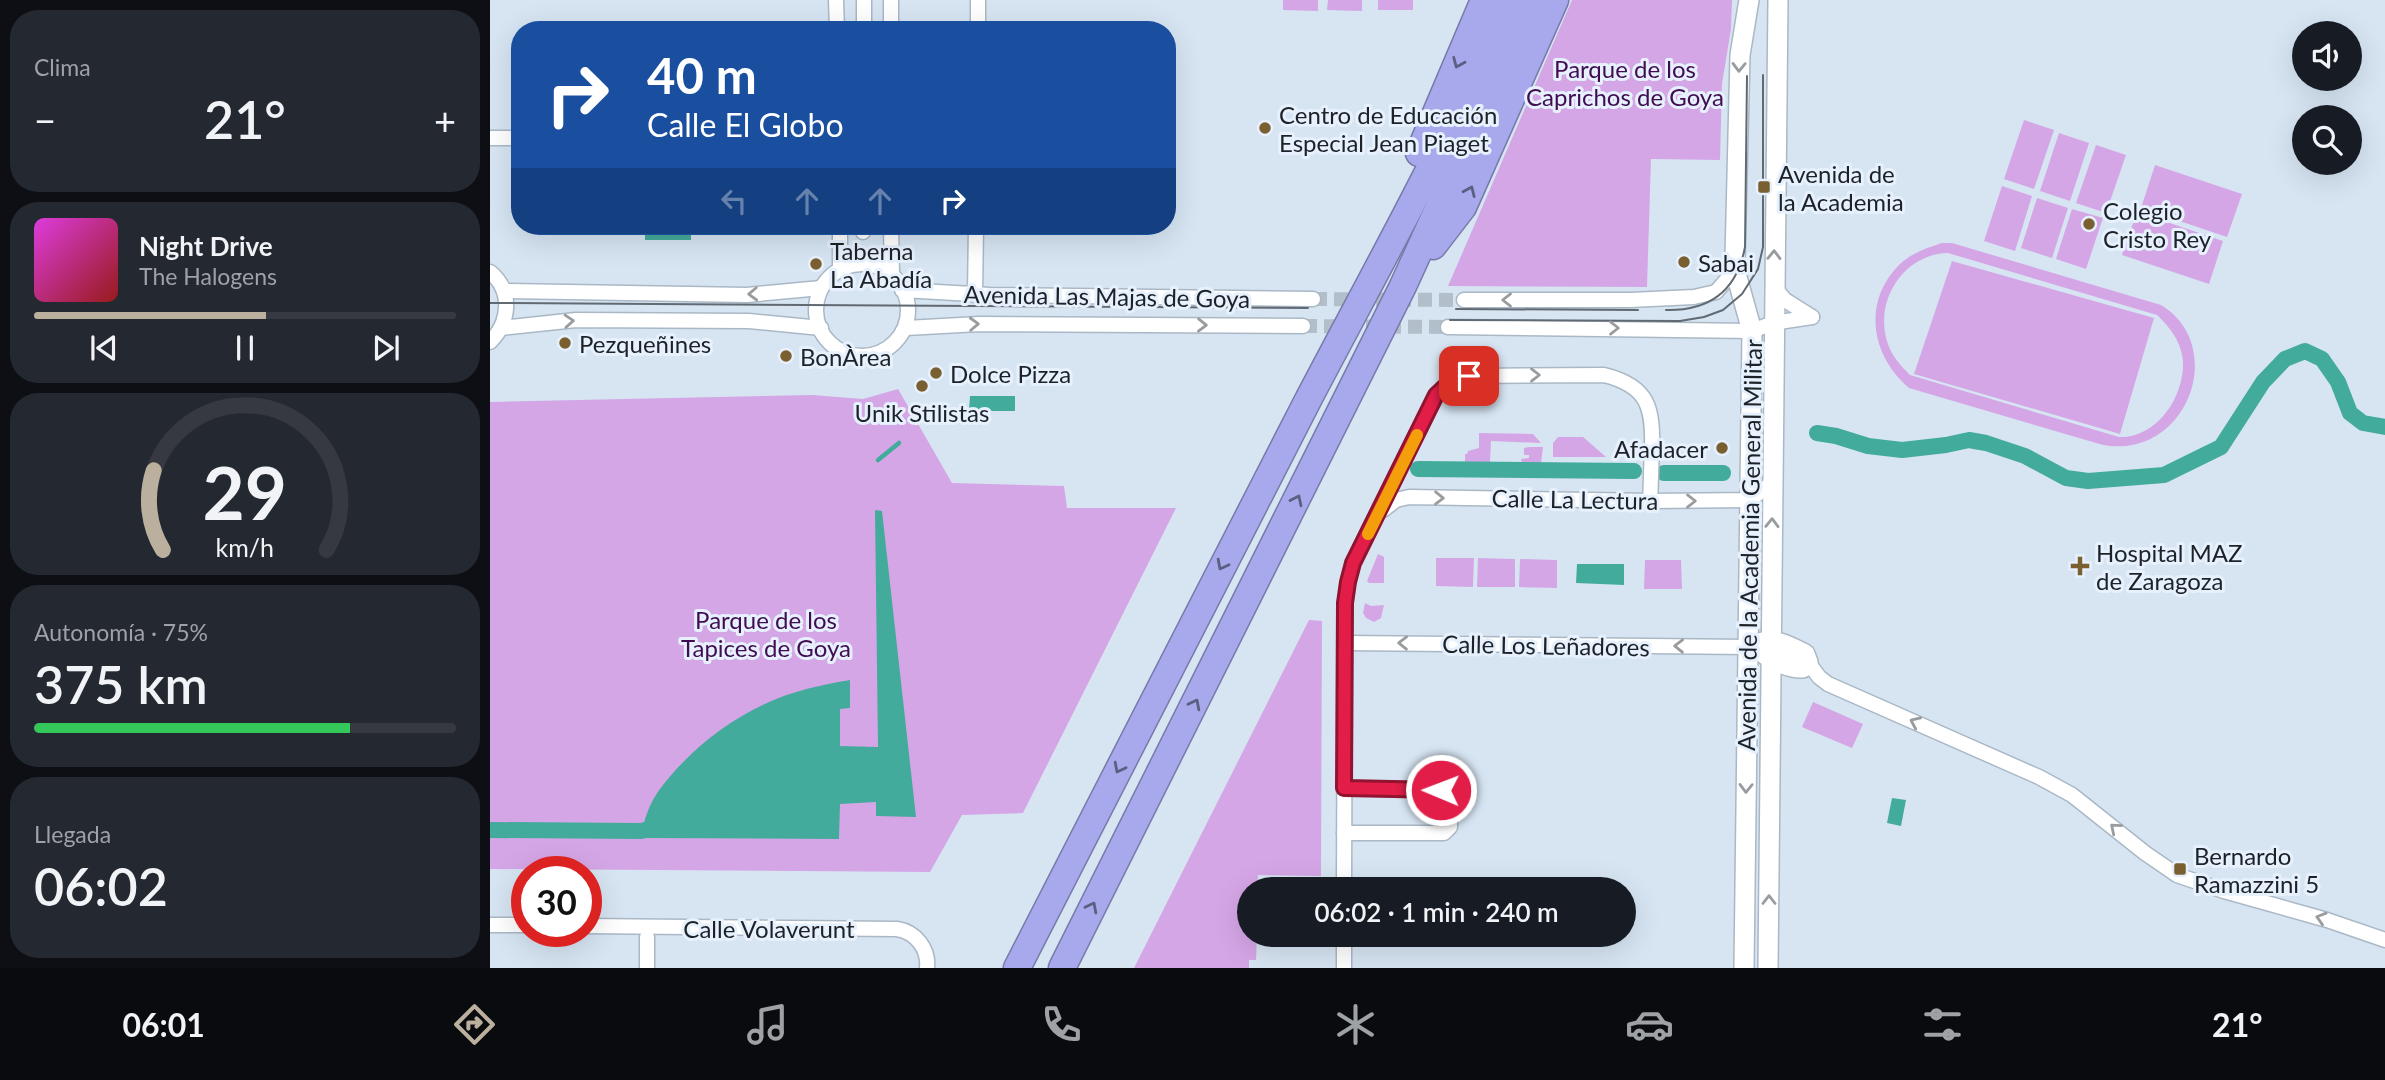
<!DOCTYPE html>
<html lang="es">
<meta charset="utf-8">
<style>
body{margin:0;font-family:Lato,sans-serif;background:#242831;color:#f1f3f6;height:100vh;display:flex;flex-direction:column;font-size:26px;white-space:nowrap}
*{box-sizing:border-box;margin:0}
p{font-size:23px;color:#9ea1a6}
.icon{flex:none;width:38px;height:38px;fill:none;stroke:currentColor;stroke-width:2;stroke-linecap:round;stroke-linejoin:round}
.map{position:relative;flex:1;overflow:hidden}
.side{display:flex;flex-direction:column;gap:10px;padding:10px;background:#0d0f14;width:490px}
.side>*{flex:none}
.banner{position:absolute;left:21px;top:21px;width:665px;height:214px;border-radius:28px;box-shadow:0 7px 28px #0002;background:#1a4fa0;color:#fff;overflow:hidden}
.controls{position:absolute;left:1802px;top:21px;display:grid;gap:14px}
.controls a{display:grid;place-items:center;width:70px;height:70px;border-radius:50%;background:#171b24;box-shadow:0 7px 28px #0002;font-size:35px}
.speed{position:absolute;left:21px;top:856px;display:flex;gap:14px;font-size:35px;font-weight:700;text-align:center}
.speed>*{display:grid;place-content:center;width:91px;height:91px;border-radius:50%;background:#171b24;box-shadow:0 7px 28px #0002;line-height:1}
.speed .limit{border:10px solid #d22;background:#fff;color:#111}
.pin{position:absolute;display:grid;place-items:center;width:60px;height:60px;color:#fff;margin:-30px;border-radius:14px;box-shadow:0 4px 10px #0006}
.me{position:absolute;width:77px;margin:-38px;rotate:271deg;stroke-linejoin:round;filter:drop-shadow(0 0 5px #0008)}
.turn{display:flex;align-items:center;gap:24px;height:147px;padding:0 21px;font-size:32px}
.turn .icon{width:91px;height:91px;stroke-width:2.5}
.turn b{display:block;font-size:49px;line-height:60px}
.lanes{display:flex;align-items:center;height:66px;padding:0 21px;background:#0003;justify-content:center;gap:35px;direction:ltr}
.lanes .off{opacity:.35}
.big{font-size:52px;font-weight:600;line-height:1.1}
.side .tile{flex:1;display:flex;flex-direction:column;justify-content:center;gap:10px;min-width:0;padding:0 24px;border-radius:28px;background:#242831}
.side .dial{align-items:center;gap:0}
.dial svg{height:182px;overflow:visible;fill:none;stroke:#363941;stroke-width:7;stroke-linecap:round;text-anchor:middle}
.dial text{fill:#f1f3f6;stroke:none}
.song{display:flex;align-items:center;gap:21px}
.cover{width:84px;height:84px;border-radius:10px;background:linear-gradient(135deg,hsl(300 70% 55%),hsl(0 70% 35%))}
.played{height:7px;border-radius:4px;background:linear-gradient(90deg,#bbb09d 55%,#363941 55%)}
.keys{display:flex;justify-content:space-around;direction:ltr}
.heat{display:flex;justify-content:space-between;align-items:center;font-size:38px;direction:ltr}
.charge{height:10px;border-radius:5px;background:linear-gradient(90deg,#34c759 75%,#363941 0)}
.trip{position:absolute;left:747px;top:877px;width:399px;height:70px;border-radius:35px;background:#171b24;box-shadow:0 7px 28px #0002;font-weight:600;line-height:70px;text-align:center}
.tabs{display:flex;height:112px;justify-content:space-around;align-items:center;background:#090b0e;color:#9ea1a6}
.tabs .icon{width:49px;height:49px}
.tabs .active{color:#bbb09d}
.tabs b{font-size:32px;color:#f1f3f6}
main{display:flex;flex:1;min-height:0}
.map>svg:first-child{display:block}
</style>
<main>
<section class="side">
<div class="tile"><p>Clima</p>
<div class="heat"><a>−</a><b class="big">21°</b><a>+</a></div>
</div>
<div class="tile">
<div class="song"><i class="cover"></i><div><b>Night Drive</b><p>The Halogens</p></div></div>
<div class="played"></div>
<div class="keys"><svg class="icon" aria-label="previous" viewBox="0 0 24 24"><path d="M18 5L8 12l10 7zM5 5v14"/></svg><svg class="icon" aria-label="pause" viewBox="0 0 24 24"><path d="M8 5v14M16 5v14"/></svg><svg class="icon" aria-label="next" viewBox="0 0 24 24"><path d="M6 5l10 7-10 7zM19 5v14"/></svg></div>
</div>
<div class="tile dial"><svg viewBox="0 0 100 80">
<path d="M14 69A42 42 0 1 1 86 69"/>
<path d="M14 69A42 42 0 0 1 10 34" stroke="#bbb09d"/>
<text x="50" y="56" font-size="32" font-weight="700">29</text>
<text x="50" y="72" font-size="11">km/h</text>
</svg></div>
<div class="tile"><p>Autonomía · 75%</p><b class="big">375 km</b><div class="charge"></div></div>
<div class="tile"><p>Llegada</p><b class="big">06:02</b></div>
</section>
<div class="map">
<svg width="1895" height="968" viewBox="0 0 1895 968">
<rect width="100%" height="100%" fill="#d7e5f3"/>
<g fill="#d5a6e6" fill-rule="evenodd">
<path d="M793,0H828V11L793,10Z"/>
<path d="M838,0H872V11L837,10Z"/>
<rect x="888" y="0" width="35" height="10"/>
<path d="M1082,0H1242L1241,29L1232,84L1230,160L1161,159L1157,287L958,286Z"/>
<path d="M1534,120L1564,130L1544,189L1514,179Z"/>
<path d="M1569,133L1599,143L1580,201L1550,191Z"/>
<path d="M1606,145L1636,155L1616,213L1586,203Z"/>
<path d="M1665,165L1752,194L1737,237L1651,208Z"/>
<path d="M1512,186L1542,196L1525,251L1494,241Z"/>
<path d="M1547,198L1578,208L1562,258L1531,248Z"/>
<path d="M1582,209L1613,218L1596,269L1566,259Z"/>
<path d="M1647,212L1733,241L1719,284L1632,255Z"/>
<path d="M1452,243H1462L1671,305C1739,346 1697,460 1613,445L1419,388C1381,356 1372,302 1409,265C1421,253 1437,248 1452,243ZM1458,253L1667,315C1680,327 1692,343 1693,362C1694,397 1667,438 1629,437L1420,375C1411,366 1402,356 1398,344C1383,302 1413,254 1458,253Z"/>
<path d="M1462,261L1664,318L1630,434L1424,374Z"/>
<path d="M408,389L462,483L574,486L577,508H686L533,813L472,815L440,872L0,869V402L322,395L373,399Z"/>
<path d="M989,433L1043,434L1051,443L1001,441L1000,463H975V454H977L978,451L989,448Z"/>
<path d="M1068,437H1093L1116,457H1063V443Z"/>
<path d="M1039,447H1053L1051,463H1032L1031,459L1039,458V455H1034V448Z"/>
<path d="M888,554L894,557V583H879L877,581Z"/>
<path d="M946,558H984L983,587L946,586Z"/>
<path d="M988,558L1025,559V587H987Z"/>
<path d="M1030,559L1067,560V588L1029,587Z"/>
<path d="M1155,560H1191L1192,589H1154Z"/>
<path d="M875,603L881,606L894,605L891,618L884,622L876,618L873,613Z"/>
<path d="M819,620L832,621L831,876L768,875L767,889H760V934L767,935L766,960H759V968H644Z"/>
<path d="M1323,702L1373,724L1362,748L1312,727Z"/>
</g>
<g fill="#43ab9b">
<rect x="155" y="226" width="46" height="14"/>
<path d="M480,396H525V411H479Z"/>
<path d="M385,510L392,511L426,817L386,816V802L350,804L349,839L150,838C154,821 159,803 170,789C202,746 252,709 303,693C322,687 341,683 360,680V708L350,709V746L388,747Z"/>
<path d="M1087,564H1134V585L1086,583Z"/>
<path d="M1402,798L1416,800L1411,826L1397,823Z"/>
</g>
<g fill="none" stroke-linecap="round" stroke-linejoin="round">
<path stroke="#43ab9b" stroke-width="4.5" d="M388,460L409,443"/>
<g stroke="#43ab9b" stroke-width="16">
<path d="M1327,433L1346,436L1378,446L1412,450L1456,445L1479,440L1496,443L1535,456L1576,478L1598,481L1674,475L1731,447L1773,382L1795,359L1815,351L1832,359L1848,382L1860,413L1873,423L1895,427"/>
<path d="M928,469L1144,471"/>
<path d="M1174,473H1233"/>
<path d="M0,830L151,831L172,826"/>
</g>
<g stroke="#b2beca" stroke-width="14" stroke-dasharray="14 7" stroke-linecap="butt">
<path d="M823,299L974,300"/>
<path d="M813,326L958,327"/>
</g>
<g stroke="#aab8c6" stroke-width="17">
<g id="street">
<path d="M346,0L347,30"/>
<path d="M401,0V30"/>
<path d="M374,30V0"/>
<path d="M488,30V0"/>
<path d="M0,138H30"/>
<path d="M350,226V269"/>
<path d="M401,226L402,274"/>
<path d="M373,232V226"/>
<circle cx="372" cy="310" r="46"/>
<path d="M0,272C23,291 20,322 0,342"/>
<path d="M1284,287L1295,300L1322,317"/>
<path d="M412,290L500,295L823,299"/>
<path d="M14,291L257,295L331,288"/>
<path d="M485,295L486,226"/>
<path d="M974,300H1140L1204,297L1226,292L1245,270"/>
<path d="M958,327L1262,331L1283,323L1322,317"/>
<path d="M11,328L86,320L259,321L331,328"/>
<path d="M416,328L489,324L813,326"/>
<path d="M893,510L906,500L919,497L1160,501L1260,500L1283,482"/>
<path d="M855,643L1258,647"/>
<path d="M1318,662L1329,677L1338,684L1549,777L1582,795L1655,853L1687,875L1734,891L1837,920L1895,940"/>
<path d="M854,833H954L960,827V798L951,790L854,788"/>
<path d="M854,889L855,603L858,582L863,563L946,395L960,382L979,376L1114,375C1159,386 1163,408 1162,450C1161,467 1161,484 1160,501"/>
<path d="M0,925H37"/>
<path d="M96,926L407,929C426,932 439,949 437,968"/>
<path d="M157,968V937"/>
<path d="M854,968V934"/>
</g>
</g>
<g stroke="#aab8c6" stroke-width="22">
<g id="secondary">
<path d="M1269,643C1283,637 1301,647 1315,654L1318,662L1313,668C1300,669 1280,660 1271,651"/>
<path d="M1254,968L1262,331L1245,270V258L1250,55L1259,0"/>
<path d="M1278,968L1288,0"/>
</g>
</g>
<g stroke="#777aa8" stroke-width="29">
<g id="highway">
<path d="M929,153L994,0"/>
<path d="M943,246L973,207L1065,0"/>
<path d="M527,968C624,778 720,588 818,400C887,268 961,138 1018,0"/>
<path d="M572,968L913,286L1006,82L1039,0"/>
</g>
</g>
<use href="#street" stroke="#fff" stroke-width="14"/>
<use href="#secondary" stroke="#fff" stroke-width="19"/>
<use href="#highway" stroke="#a8a9ed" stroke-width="26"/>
<g stroke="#616972" stroke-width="2">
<path d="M0,303L818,308"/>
<path d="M966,309L1148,310"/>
<path d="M1176,310C1220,311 1247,290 1255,247L1257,76"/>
<path d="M960,320L1190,321L1214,317L1233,310L1252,294L1268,269L1273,247V75"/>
</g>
</g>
<defs><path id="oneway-chevron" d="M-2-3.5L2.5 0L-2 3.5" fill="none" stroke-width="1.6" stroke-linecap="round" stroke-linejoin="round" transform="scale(1.75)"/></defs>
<g stroke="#5c5f81">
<use href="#oneway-chevron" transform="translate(968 63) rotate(113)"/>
<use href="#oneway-chevron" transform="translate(980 191) rotate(-66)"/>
<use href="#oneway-chevron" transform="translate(807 500) rotate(-64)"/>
<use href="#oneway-chevron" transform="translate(732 565) rotate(117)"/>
<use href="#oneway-chevron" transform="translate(705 704) rotate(-63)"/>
<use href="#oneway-chevron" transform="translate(629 768) rotate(117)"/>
<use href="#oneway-chevron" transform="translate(602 907) rotate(-63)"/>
</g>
<g stroke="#999c9e">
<use href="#oneway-chevron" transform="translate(1249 67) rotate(91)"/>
<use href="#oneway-chevron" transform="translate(1284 255) rotate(-89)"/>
<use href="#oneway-chevron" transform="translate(263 294) rotate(178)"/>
<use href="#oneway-chevron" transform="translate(1017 300) rotate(-180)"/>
<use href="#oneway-chevron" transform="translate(79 321) rotate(-4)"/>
<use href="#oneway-chevron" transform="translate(484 324) rotate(-2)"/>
<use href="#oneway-chevron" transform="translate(712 325) rotate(1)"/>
<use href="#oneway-chevron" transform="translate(1124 328)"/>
<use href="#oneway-chevron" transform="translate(1045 375)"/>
<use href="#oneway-chevron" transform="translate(949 498) rotate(1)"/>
<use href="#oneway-chevron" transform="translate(1201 501)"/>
<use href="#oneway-chevron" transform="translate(1282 523) rotate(-89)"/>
<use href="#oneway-chevron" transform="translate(913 643) rotate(-179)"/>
<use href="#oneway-chevron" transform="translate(1189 646) rotate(-179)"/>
<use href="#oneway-chevron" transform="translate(1425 722) rotate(-156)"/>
<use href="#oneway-chevron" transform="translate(1256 788) rotate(91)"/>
<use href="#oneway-chevron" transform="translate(1625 828) rotate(-140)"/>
<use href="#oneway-chevron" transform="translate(1279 900) rotate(-90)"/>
<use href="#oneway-chevron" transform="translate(1831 918) rotate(-163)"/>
</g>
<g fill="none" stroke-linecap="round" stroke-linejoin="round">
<g stroke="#92132f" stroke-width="18">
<path id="route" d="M951,790L854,788L855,603L858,582L863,563L946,395L960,382L979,376"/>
</g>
<use href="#route" stroke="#e11d48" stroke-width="12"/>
<path stroke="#f59e0b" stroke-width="12" d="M878,534L927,435"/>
</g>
<g fill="#7a5f31" stroke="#e6f1fd" stroke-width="2.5">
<circle cx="775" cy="128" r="7"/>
<rect x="1267" y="180" width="14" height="14" rx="3.5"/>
<circle cx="1599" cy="224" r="7"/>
<circle cx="1194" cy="262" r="7"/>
<circle cx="326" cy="264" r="7"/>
<circle cx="75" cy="343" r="7"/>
<circle cx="296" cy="356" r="7"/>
<circle cx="446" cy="373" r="7"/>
<circle cx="432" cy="386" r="7"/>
<circle cx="1232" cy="448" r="7"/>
<path d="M1586.5 555.5h7v7h7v7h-7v7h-7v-7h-7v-7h7z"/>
<rect x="1683" y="862" width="14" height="14" rx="3.5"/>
</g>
<g text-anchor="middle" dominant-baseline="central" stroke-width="6" stroke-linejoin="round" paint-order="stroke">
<g font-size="24" fill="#420c52" stroke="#e6f1fd">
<text x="1135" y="68">Parque de los<tspan x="1135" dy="28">Caprichos de Goya</tspan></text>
<text x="276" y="619">Parque de los<tspan x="276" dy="28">Tapices de Goya</tspan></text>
</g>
<g font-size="24" fill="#1d2228" stroke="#e6f1fd" text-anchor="start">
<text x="789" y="114">Centro de Educación<tspan x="789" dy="28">Especial Jean Piaget</tspan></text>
<text x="1288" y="173">Avenida de<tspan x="1288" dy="28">la Academia</tspan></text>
<text x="1613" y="210">Colegio<tspan x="1613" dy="28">Cristo Rey</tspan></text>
<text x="340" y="250">Taberna<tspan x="340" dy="28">La Abadía</tspan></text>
<text x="1208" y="262">Sabai</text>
<text x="89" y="343">Pezqueñines</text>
<text x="310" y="356">BonÀrea</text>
<text x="460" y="373">Dolce Pizza</text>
<text x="432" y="412" text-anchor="middle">Unik Stilistas</text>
<text x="1218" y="448" text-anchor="end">Afadacer</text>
<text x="1606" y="552">Hospital MAZ<tspan x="1606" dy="28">de Zaragoza</tspan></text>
<text x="1704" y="855">Bernardo<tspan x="1704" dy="28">Ramazzini 5</tspan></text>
</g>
<g font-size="24" fill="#1d2228" stroke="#e6f1fd">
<text transform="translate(617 296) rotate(1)">Avenida Las Majas de Goya</text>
<text transform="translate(1085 499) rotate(1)">Calle La Lectura</text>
<text transform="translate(1259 545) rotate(-89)">Avenida de la Academia General Militar</text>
<text transform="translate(1056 645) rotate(1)">Calle Los Leñadores</text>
<text x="279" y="928">Calle Volaverunt</text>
</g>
</g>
</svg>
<div class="controls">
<a><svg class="icon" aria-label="sound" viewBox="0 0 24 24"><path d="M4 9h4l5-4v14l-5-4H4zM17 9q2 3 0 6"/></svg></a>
<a><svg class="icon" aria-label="search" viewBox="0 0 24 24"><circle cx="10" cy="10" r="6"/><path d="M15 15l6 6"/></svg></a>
</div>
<div class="speed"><div class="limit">30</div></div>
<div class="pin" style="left:979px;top:376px;background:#d93025"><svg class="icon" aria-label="arrive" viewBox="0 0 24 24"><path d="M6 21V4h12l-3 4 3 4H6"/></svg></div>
<svg class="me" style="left:951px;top:790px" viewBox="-20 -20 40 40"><circle r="17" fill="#e11d48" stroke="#fff" stroke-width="3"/><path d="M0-11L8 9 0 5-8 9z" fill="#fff"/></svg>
<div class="trip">06:02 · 1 min · 240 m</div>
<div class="banner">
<div class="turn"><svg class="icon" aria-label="right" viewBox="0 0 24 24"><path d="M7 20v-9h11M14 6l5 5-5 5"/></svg><div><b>40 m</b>Calle El Globo</div></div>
<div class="lanes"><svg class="icon off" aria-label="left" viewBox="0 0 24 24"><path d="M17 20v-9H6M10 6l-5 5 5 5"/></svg><svg class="icon off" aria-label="ahead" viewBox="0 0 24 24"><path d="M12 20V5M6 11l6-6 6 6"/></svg><svg class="icon off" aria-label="ahead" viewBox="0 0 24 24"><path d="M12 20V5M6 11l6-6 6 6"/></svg><svg class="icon" aria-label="right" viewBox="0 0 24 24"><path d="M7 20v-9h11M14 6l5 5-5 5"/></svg></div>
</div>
</div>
</main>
<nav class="tabs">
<b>06:01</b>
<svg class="icon active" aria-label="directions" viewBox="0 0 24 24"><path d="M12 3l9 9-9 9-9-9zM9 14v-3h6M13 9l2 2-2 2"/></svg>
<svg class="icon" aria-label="music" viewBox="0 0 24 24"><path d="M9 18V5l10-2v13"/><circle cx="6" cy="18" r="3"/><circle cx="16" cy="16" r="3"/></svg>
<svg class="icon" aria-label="phone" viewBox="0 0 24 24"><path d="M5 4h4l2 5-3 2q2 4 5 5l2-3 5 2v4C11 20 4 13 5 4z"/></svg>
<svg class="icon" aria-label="climate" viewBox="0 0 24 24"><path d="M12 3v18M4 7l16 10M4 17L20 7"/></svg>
<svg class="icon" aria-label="car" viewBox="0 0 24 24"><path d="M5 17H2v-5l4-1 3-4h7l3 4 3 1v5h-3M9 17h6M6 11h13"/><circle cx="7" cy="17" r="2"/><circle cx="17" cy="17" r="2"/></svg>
<svg class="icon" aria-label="filters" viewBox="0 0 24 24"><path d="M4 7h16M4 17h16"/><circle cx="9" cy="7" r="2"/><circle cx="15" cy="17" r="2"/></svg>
<b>21°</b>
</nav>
